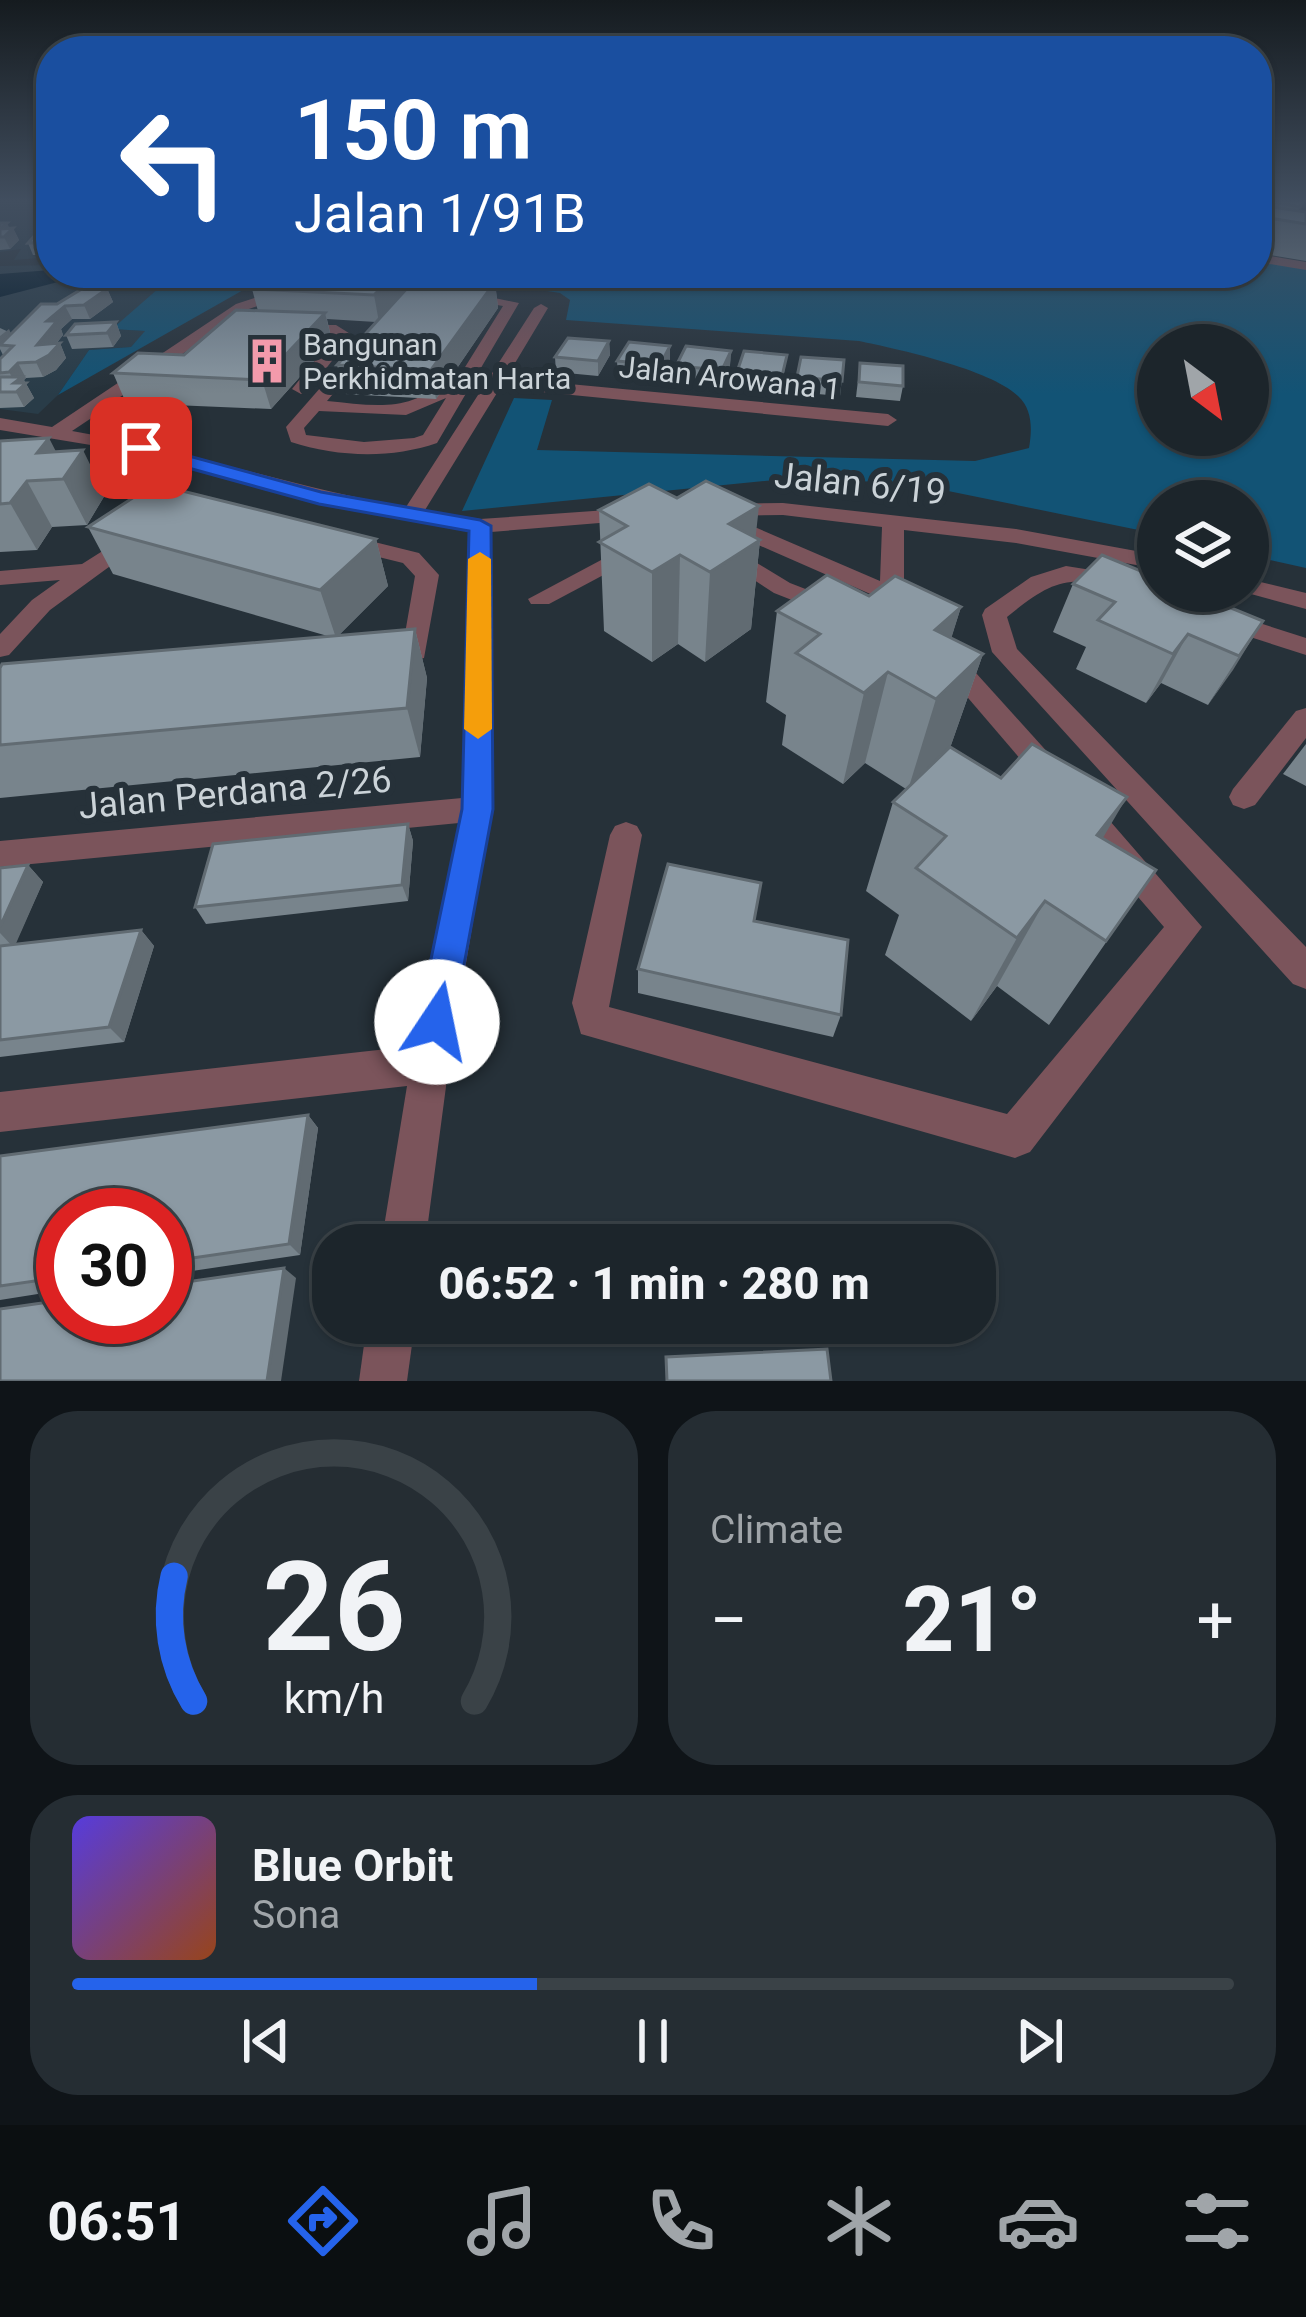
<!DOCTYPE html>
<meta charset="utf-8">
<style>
body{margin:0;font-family:Roboto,sans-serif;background:#252d33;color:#f1f3f6;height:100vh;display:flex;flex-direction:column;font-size:45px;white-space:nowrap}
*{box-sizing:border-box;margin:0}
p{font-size:39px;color:#a0a5a9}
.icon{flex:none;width:66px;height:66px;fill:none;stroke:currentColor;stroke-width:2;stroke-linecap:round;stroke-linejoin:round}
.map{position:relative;height:1381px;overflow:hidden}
.sheet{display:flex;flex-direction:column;gap:30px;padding:30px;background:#0f1418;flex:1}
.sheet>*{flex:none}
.hud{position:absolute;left:36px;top:36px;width:1236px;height:252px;border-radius:48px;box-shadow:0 3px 9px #0004,0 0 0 3px #3a4247;background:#1a4fa0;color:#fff;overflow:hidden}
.needle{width:78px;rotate:148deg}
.controls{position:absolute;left:1137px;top:324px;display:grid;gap:24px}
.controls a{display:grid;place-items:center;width:132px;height:132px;border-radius:50%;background:#1c252b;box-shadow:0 3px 9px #0004,0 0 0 3px #3a4247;font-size:60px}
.speed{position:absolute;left:36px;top:1188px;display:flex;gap:24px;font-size:60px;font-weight:700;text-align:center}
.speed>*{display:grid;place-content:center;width:156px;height:156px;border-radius:50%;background:#1c252b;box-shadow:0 3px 9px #0004,0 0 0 3px #3a4247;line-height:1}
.speed .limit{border:18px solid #d22;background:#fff;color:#111}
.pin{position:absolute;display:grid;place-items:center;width:102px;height:102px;color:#fff;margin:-51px;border-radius:24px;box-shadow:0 6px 18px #0006}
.me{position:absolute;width:132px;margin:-66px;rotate:11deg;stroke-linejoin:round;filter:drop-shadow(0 0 9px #0008)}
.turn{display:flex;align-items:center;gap:42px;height:252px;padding:0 60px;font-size:54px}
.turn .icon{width:156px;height:156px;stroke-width:2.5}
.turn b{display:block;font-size:84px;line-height:102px}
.big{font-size:90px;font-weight:800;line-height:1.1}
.sheet .tile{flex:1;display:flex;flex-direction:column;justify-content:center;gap:18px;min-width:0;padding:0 42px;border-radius:48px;background:#252d33}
.sheet .dial{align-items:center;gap:0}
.dial svg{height:312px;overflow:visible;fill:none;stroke:#3a4247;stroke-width:7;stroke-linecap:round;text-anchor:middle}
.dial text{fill:#f1f3f6;stroke:none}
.song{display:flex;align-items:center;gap:36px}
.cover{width:144px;height:144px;border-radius:18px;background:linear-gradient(135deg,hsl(250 70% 55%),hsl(20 70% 35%))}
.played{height:12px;border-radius:6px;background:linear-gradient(90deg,#2563eb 40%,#3a4247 40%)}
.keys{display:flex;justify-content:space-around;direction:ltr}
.heat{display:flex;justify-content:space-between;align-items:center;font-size:66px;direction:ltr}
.sheet .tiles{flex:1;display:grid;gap:30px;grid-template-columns:1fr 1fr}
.tile:last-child{grid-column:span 2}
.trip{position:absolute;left:312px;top:1224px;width:684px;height:120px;border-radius:48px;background:#1c252b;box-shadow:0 3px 9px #0004,0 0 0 3px #3a4247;font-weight:800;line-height:120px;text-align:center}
.tabs{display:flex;height:192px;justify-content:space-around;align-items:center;background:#0b0f11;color:#a0a5a9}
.tabs .icon{width:84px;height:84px}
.tabs .selected{color:#2563eb}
.tabs b{font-size:54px;color:#f1f3f6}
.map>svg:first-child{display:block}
</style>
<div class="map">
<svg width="1306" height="1381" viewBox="0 0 1306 1381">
<rect width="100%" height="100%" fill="#263139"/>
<g fill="#293c48">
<path d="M0,200H51V257L14,260L21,249L0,252Z"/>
<path d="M51,265V273L152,275L168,280L114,329L146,331L131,347L89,350L58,395L38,414L0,409V266Z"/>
</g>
<path fill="#125375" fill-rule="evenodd" d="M1257,261L1306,269V568L1248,555V501H1158V534L904,482L775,480L462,511L514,398L552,400L537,450L975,461L1029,448C1032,430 1033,410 1018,396C990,369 897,349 859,341L566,320L570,300L560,293L456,277L268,276L58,395L89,350L131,347L145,331L112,329L167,281C149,273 132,279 113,273H1257ZM1158,345H1248V435H1158Z"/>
<path fill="#001828" d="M51,270L85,275L0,297V274Z"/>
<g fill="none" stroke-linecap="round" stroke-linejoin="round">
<g fill="#7b545b" fill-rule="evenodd">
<path d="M51,220V228L39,225L41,222Z"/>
<path d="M1257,254L1306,262V270L1257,262Z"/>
<path d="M291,286L296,287V293L246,310L110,404L167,408L173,409V417L96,415L72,431C185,450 293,487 406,507L534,308L541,304L548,308L506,378L888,414L897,420L888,426L500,388L425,510L480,519L636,508L647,514L636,520L491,532L492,809L449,1064L425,1245H381L407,1086L0,1132V1092L414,1046L459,823L0,867V841L462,798L469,531L319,504L139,453L0,430V418L52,427L236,304Z"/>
<path d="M461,291L519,303L437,443C391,459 337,457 291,442L286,427L356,347L370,350L327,401C371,405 411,414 444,379L457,380L503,306L456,298V292ZM446,398L423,435L414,438L364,442L306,435L304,428L319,411L406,415Z"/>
<path d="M288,325H336L352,335L307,393L301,394L292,389L335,336L293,333L288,331Z"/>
<path d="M74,464L184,494L187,498L177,504L74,476L0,483V471Z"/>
<path d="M783,503L1016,529L1158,555V569L1016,543L904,530V594L915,607L903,615L884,600L747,540L724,545L713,538L724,531L757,528L880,581L882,527L783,515L722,516L711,510L722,504Z"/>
<path d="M131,533L139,535V545L50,610L9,655L0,657V634L32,600L60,580L0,585V571L82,564Z"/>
<path d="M342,534L419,553L439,575L424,658L392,664L379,655L383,649L403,645L415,576L403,563L334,546V536Z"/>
<path d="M633,543L641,545V555L549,604H531L528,599Z"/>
<path d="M727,545L790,583L839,602L842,607L830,615L774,593L719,557V547Z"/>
<path d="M1066,566L1129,576L1133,581L1121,588C1066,574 1050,582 1007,617L1017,649L1306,947V989L1293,984L992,652L982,615L985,609L1031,577Z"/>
<path d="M1248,579L1306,593V609L1240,591H1248Z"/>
<path d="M1225,612L1306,638V655L1216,626L1213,620L1216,614Z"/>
<path d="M948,649L957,652L1060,766L1065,774L1060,782H1040L939,664L935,658Z"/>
<path d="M1306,708V738L1255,805L1244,809L1233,805L1229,797L1233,789L1296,711Z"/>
<path d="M1079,795L1090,798L1202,927L1030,1152L1015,1158L581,1034L572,1003L610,835L615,826L626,822L637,826L642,835L609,1007L1007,1114L1164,927L1068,816L1064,807L1068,798Z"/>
<path d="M367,1323H415L407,1381H359Z"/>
</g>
</g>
<g fill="#78848c">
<path d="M1263,200H1304L1298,211L1306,212V261L1257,253V205L1261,206Z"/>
<path d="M0,223L10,228H13L19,240L10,249L0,250Z"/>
<path d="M51,226V255H33L28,243Z"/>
<path d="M291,273H401L405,291L495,282L498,308L436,399L345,394L337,365L376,322L327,319L332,341L271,409L126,403L113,373L184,355L258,311L252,289Z"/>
<path d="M105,284L113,302L90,319H72L61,329L63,335L56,344L60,343L66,358L56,370L43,377L26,378L24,380L34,398L24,407L0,408V359L3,355L0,349V328L11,333L57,304Z"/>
<path d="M116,322L121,336L113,347L72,349L66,335Z"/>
<path d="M609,341L610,355L598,376L556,372L555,357Z"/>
<path d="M731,351L730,365L721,385L676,381V366Z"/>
<path d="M787,355L781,391L736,387L737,372Z"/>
<path d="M670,360L660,380L618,376L617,361Z"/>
<path d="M844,360L840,396L795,392L797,377Z"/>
<path d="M860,363L903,386L900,401L856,397Z"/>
<path d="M0,441L56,452L105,495L87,525L52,527L37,550L0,552Z"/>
<path d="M677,498L760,540L751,629L705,662L678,644L652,662L604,631L599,510Z"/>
<path d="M88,527L376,539L388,586L338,636L415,629L427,678L420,757L0,798V668L331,637L113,574Z"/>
<path d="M1143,572L1223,591L1217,602L1263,621L1208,705L1161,683L1146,703L1076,669L1086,647L1053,632L1073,584Z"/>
<path d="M869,596L961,607L951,638L983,654L951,745L942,754L1103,838L1156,870L1049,1025L997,986L971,1021L885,955L899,915L866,891L893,802L906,789L865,763L843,784L782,745L786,715L766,702L777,611Z"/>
<path d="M1306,744V786L1283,774Z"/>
<path d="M408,824L413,841L408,901L206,924L195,907Z"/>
<path d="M28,865L43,882L15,944L141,930L154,946L124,1042L0,1057V868Z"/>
<path d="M755,921L841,1015L833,1037L638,993V969Z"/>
<path d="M308,1115L318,1128L300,1255L165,1275V1215H63V1290L0,1300V1156Z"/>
</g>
<g fill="#616b72">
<path d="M7,223L11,231L13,228L19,240L10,249L0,229Z"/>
<path d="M396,273H401L405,294L379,322L374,295Z"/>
<path d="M495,282L498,308L436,399L431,370Z"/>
<path d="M105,284L113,302L90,319L84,305L98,289Z"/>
<path d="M65,306L72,319L61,329L63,335L45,357L60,343L66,358L56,370L43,377L36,362L37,345L47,321Z"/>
<path d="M325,313L332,341L271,409L262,380Z"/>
<path d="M116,322L121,336L113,347L107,333Z"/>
<path d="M9,329L12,336L0,346V336Z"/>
<path d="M609,341L610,355L598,376V361Z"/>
<path d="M670,346V360L660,380V365Z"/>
<path d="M731,351L730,365L721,385L722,370Z"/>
<path d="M18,363L26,378L24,380L34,398L24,407L16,392L15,382L9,372Z"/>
<path d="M49,438L67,473L83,450L105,495L87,525L63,479L37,453Z"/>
<path d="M27,481L52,527L37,550L10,503Z"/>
<path d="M759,506L755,543L760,540L751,629L705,662L710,572L729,524Z"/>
<path d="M376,539L388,586L336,638L320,590Z"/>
<path d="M680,555L678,644L652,662V572Z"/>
<path d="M961,607L933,697L935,630Z"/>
<path d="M1263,621L1233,670L1208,705L1239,656Z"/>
<path d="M415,629L427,678L420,757L407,708Z"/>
<path d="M1188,634L1161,683L1146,703L1173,654Z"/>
<path d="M983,654L951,745L908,790L936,699Z"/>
<path d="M888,672L865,763L843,784L864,693Z"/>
<path d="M1127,797L1074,887L1097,835Z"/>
<path d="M408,824L413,841L408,901L402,885Z"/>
<path d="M28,865L43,882L14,948L0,933V927Z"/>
<path d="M1045,901L997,986L971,1021L1017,938Z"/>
<path d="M141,930L154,946L124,1042L109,1027Z"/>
<path d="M308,1115L318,1128L300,1255L289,1244Z"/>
<path d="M284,1268L296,1278L281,1381H267Z"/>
</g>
<g fill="#8b99a3" stroke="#616b72" stroke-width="3">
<path d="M1263,200H1304L1300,207Z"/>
<path d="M1257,205L1306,212V224L1257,216Z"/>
<path d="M0,223H7L0,229L13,228L4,237H0Z"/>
<path d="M43,226H51V242L28,243Z"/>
<path d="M273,273L290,274L396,273L374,295L252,289Z"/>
<path d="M421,273H483L495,282L431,370L337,365Z"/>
<path d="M90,284H105L98,289H107L84,305L65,306L47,321H57L37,345L60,343L49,355L36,362L18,363L9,372L0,373V359L13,346L0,345L41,304H57Z"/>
<path d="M236,310L325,313L262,380L113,373L138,353L184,355Z"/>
<path d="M116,322L107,333L66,335L75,324Z"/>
<path d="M568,338L609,341L598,361L555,357Z"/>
<path d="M629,342L670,346L660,365L617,361Z"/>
<path d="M686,346L731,351L722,370L676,366Z"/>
<path d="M744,351L787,355L782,376L737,372Z"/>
<path d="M801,357L844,360L842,381L797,377Z"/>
<path d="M860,363L903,366V386L859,382Z"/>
<path d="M0,377H22L14,383H26L16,392H0Z"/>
<path d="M49,438L37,453L83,450L63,479L27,481L10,503L0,504V441Z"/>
<path d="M706,481L759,506L729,524L760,540L710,572L680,555L652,572L599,542L627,526L599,510L649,484L677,498Z"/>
<path d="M154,484L376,539L320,590L88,527Z"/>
<path d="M1102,555L1143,572L1155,558L1158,559V591H1222L1214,601L1263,621L1239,656L1188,634L1173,654L1098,620L1115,602L1073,584Z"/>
<path d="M827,575L869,596L895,576L961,607L935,630L983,654L936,699L888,672L864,693L796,653L820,634L777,611Z"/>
<path d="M415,629L407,708L0,745V668L2,664Z"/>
<path d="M1032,744L1127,797L1097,835L1156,870L1106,941L1045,901L1017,938L916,868L946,836L893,802L950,747L1001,778Z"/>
<path d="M408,824L402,885L195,907L213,844Z"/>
<path d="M668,864L761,883L754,921L848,940L841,1015L638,969Z"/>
<path d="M28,865L0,927V868Z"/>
<path d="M141,930L109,1027L0,1040V946Z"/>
<path d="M308,1115L289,1244L165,1262V1215H63V1277L0,1286V1156Z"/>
<path d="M284,1268L267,1381H0V1309L63,1300V1317H165V1285Z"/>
<path d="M827,1349L831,1381H667L666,1357Z"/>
</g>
<linearGradient id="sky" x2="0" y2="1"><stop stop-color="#151b1f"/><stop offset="0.51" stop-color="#414e5f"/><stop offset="1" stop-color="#414e5f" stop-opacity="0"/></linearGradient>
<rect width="1306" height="394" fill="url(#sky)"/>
<path fill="#2563eb" stroke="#184099" stroke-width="3" d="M141,443L321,492L480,520L491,526L493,809L451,1035L437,1040L424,1035L418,1022L462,809L469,531L319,504L134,453V444Z"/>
<path fill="#f59e0b" d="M480,552L491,559L492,729L478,739L464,729L468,559Z"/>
<defs>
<g id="building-bare" transform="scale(3.6)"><path d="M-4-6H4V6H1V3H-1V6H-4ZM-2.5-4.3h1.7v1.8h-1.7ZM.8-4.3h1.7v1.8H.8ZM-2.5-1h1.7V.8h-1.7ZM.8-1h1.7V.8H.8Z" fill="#f39aab" stroke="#263139" stroke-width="2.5" paint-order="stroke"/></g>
</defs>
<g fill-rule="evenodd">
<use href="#building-bare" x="267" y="361"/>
</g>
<g text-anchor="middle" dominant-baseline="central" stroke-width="12" stroke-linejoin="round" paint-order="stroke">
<g font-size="30" fill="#cbd3d8" stroke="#263139" text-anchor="start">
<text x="303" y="344">Bangunan<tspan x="303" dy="34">Perkhidmatan Harta</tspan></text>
</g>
<g font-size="30" fill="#cbd3d8" stroke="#263139">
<text transform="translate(730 378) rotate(6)">Jalan Arowana 1</text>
</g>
<g font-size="36" fill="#cbd3d8" stroke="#263139">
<text transform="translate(860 484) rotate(6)">Jalan 6/19</text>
<text transform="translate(235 793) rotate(-5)">Jalan Perdana 2/26</text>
</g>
</g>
</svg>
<div class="controls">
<a><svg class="needle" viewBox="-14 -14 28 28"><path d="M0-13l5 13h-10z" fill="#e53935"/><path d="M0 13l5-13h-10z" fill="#a0a5a9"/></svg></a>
<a><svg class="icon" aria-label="layers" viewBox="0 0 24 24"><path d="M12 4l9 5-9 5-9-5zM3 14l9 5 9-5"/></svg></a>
</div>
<div class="speed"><div class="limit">30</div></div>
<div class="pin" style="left:141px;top:448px;background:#d93025"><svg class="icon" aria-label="arrive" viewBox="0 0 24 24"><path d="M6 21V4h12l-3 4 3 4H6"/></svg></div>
<svg class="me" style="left:437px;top:1022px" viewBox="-20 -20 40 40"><circle r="19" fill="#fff"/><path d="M0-13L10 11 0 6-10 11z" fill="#2563eb"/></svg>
<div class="trip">06:52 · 1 min · 280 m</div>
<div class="hud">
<div class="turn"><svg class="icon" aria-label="left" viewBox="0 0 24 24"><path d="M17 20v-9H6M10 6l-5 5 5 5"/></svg><div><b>150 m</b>Jalan 1/91B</div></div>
</div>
</div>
<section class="sheet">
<div class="tiles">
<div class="tile dial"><svg viewBox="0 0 100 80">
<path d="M14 69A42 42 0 1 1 86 69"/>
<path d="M14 69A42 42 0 0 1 9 37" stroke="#2563eb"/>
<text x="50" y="56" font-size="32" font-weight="700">26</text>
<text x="50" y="72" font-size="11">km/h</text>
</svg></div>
<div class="tile"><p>Climate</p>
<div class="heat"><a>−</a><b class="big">21°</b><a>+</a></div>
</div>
<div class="tile">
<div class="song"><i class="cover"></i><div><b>Blue Orbit</b><p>Sona</p></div></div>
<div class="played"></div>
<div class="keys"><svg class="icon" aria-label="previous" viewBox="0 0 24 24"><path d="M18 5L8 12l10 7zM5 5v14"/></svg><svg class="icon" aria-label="pause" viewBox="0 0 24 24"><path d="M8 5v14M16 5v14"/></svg><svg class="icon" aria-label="next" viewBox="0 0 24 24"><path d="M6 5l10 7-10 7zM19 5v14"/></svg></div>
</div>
</div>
</section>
<nav class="tabs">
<b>06:51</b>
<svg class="icon selected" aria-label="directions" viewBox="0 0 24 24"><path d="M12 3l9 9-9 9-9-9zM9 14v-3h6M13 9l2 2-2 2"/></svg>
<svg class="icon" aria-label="music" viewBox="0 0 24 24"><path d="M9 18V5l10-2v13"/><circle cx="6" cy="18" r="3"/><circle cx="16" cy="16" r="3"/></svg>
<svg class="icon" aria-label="phone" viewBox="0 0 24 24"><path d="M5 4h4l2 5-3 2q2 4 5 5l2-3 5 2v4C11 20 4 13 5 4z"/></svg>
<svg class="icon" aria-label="climate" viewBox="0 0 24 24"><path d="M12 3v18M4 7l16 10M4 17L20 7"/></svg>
<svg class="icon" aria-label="car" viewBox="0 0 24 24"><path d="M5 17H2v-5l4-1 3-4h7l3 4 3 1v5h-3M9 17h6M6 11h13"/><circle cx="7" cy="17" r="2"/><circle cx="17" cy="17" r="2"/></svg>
<svg class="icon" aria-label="filters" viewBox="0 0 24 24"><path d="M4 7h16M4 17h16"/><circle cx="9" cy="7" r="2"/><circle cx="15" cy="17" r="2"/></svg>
</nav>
